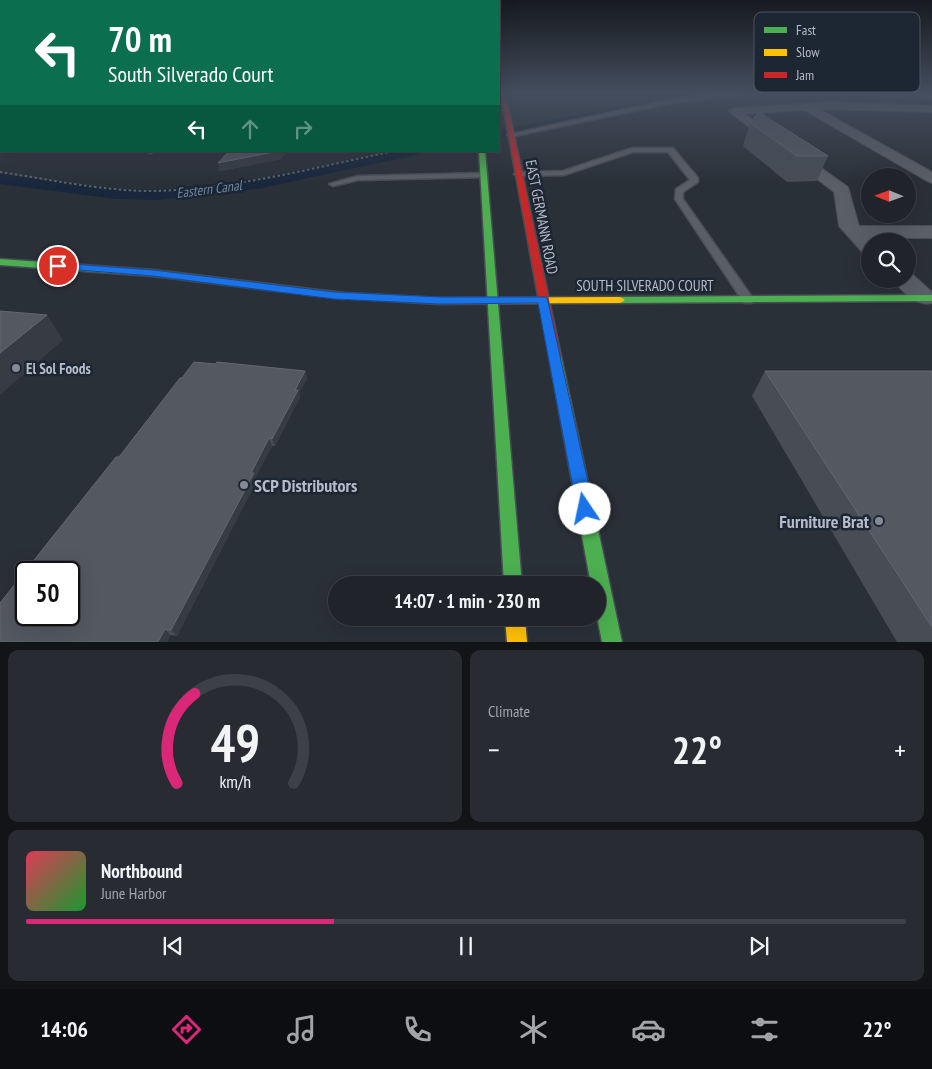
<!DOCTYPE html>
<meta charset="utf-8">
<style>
body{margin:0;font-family:"PT Sans Narrow",sans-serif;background:#282c32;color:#f1f3f6;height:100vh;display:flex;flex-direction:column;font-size:19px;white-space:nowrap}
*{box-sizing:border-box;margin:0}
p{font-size:16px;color:#a2a4a8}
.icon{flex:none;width:28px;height:28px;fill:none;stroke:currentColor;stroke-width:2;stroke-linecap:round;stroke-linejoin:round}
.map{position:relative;height:642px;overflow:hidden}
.drawer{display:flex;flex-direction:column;gap:8px;padding:8px;background:#121417;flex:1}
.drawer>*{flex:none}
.banner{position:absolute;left:0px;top:0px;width:500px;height:152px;box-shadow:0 5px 20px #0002,0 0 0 1px #3d4147;background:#0b6e4f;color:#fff;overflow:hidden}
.needle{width:32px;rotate:271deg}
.fabs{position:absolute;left:861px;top:168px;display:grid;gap:10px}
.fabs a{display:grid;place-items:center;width:55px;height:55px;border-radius:50%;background:#20242a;box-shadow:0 5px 20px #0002,0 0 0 1px #3d4147;font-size:25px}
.speed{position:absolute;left:15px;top:561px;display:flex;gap:10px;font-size:25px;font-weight:700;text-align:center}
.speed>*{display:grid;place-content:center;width:65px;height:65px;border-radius:50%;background:#20242a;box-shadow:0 5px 20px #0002,0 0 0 1px #3d4147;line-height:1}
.speed .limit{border:2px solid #111;border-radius:8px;background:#fff;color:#111}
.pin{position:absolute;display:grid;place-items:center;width:42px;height:42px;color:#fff;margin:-21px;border:2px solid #fff;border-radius:50%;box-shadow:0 1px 5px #0007}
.me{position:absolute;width:55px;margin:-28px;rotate:349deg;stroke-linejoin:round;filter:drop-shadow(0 0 4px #0008)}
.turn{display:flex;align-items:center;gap:18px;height:105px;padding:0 25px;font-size:22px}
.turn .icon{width:65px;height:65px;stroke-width:2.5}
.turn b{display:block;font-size:35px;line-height:42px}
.lanes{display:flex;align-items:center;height:48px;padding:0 25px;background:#0003;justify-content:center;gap:25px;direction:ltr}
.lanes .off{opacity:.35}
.big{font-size:38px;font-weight:600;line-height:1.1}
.drawer .card{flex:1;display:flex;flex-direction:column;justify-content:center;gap:8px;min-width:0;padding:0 18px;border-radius:10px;background:#282c32}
.drawer .dial{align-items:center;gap:0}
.dial svg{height:130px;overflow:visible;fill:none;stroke:#3d4147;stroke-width:7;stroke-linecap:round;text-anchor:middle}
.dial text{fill:#f1f3f6;stroke:none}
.song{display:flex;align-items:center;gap:15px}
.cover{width:60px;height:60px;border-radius:8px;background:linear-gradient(135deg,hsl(350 70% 55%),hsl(130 70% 35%))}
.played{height:5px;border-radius:2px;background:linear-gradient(90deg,#db2777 35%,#3d4147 35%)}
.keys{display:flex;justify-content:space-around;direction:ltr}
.heat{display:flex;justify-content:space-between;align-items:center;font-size:28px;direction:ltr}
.drawer .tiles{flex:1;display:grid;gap:8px;grid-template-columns:1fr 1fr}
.card:last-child{grid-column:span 2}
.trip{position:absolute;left:328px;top:576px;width:278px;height:50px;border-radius:25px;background:#20242a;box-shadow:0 5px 20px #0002,0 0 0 1px #3d4147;font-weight:600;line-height:50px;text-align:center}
.tab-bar{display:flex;height:80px;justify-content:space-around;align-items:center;background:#0d0e11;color:#a2a4a8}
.tab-bar .icon{width:35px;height:35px}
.tab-bar .current{color:#db2777}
.tab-bar b{font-size:22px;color:#f1f3f6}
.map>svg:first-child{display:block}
</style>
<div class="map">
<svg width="932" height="642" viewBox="0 0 932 642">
<rect width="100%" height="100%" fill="#2a3038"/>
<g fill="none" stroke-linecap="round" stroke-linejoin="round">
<g fill="#19273c" fill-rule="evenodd">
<path d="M691,93H717L712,96L672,102L499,138V130Z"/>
<path d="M910,93H932V97L915,96Z"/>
<path d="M394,151H423L416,155L257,189L160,200L116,199L0,184V174L116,189L160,190L257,179Z"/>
</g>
<g stroke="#484c55" stroke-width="3">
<g id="lane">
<path d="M731,93H750L672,103L510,137L507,135L672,99Z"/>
<path d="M877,93L932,95V99L880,95Z"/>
<path d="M632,148H673L698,178V182L683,192V199L754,300L752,303H744L675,199L676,189L690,180L668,152H633L564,175L518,176L514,174L518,172L563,171Z"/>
<path d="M146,151H154L151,153Z"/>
<path d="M484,173H487V177L358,180L333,186L329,184L358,176Z"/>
</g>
</g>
<g stroke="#484c55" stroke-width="2">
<g id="street">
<path d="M830,102L932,106V112L819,109L932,172V183L927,181L804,110L745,114L848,187L859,226H932V238H870L873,241H870V255L863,253L839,226L834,192L728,111L734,108Z"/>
<path d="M908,273L912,274L932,292V303C917,307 901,291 893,279H908Z"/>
</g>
</g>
<g stroke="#484c55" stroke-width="3">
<g id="fast">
<path d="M479,151H485L522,585H504Z"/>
<path d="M0,259L153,270L344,293L349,296L344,299L153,276L0,265Z"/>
<path d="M932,295V301L620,303L615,300L620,297Z"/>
<path d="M555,352L559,353L561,356L622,642H602L596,611V585H591L549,356L551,353Z"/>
</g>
</g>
<g stroke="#484c55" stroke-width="3">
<g id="slow">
<path d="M344,293L440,298L620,297L625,300L620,303L440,304L340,298L339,296Z"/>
<path d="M505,618H525L527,642H507Z"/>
</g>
</g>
<g stroke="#484c55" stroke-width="3">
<path id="jam" d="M501,93H505L561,356L559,359H551L549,356Z"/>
</g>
<path stroke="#5c6268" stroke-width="2" stroke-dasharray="2.5 2.5" stroke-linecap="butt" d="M0,172C48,179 107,192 155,191C236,189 316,167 395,151"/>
<use href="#lane" fill="#5a5e66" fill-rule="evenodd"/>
<use href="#street" fill="#5a5e66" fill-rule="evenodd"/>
<use href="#fast" fill="#4caf50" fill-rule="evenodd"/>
<use href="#slow" fill="#ffc107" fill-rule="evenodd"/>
<use href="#jam" fill="#c62828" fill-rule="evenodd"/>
</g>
<g fill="#474c55">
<rect x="0" y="93" width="1" height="16"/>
<path d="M750,123L828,156L817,181L787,182L743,146Z"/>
<path d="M229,151H324L317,152H286L281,159L220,171L218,163Z"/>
<path d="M305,371L307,379L299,393L300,397L275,446H272L256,476L257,480L177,636L170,635L167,642H0L119,457Z"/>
<path d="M765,371H932V642H897L752,396Z"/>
</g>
<g fill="#373c44">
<path d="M279,151H286V152L281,159L220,171L218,163Z"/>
<path d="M47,315L63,340L0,395V353Z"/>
<path d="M305,371L307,379L299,393L300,397L275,446L272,439L295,390Z"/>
<path d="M269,438L272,446L256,476L257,480L177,636L171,630L251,473Z"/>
<path d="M165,629L170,635L167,642H158Z"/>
</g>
<g fill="#535861" stroke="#626872" fill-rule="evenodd">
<path d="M759,112L828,156H797L750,123Z"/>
<path d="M229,151H279L218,163Z"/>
<path d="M0,311L47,315L0,353Z"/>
<path d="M194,362L215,364L217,362L305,371L295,390H298L272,439L269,438L251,473H254L171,630L165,629L158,642H0V603L116,457H119L180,378H182ZM26,572H69V615H26Z"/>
<path d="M765,371H932V627Z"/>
</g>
<linearGradient id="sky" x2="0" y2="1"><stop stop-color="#171a1f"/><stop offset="0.51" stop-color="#444e5e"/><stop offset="1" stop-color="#444e5e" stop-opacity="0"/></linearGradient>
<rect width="932" height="183" fill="url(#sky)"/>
<path fill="#1a73e8" stroke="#114b97" d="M58,263L153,270L334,292L440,297H547L594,509L591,514L585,516L579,514L577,509L538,303L440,304L334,299L153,276L54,268L53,266Z"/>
<g fill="#848b96" stroke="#1d2633" stroke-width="2">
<circle cx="16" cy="368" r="5"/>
<circle cx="244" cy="485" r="5"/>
<circle cx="879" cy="521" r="5"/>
</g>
<g text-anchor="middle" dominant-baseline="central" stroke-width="5" stroke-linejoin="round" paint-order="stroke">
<g font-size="14" font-style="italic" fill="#6d86a8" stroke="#1d2633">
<text transform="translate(209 189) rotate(-7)">Eastern Canal</text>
</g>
<g font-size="15" fill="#b4bcc9" stroke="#1d2633">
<text transform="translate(542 217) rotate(79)">EAST GERMANN ROAD</text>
<text x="645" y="285">SOUTH SILVERADO COURT</text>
</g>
<g font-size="15" font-weight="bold" fill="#b4bcc9" stroke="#1d2633" text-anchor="start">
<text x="26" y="368">El Sol Foods</text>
</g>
<g font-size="18" font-weight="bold" fill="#b4bcc9" stroke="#1d2633" text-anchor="start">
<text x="254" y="485">SCP Distributors</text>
<text x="869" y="521" text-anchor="end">Furniture Brat</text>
</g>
</g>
<rect x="754" y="12" width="166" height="80" rx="8" fill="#1d2633" stroke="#4a5360" stroke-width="1"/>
<rect x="764" y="27" width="23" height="6" fill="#4caf50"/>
<rect x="764" y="49" width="23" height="7" fill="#ffc107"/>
<rect x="764" y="72" width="23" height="6" fill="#c62828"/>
<g font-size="14" fill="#b4bcc9">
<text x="796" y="35">Fast</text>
<text x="796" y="57">Slow</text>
<text x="796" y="80">Jam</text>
</g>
</svg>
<div class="fabs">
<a><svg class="needle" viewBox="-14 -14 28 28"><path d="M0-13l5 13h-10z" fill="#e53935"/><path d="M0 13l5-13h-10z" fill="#a2a4a8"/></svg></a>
<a><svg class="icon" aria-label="search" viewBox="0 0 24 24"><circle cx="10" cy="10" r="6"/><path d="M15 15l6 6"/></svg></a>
</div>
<div class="speed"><div class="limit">50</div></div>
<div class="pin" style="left:58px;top:266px;background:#d93025"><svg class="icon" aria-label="arrive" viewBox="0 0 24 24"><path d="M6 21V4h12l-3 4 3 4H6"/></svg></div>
<svg class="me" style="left:585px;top:509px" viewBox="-20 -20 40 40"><circle r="19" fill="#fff"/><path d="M0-13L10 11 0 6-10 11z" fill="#1a73e8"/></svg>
<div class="trip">14:07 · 1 min · 230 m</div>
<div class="banner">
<div class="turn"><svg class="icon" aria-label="left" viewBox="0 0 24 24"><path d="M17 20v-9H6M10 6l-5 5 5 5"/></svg><div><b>70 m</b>South Silverado Court</div></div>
<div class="lanes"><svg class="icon" aria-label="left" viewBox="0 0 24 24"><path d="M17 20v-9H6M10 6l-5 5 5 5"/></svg><svg class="icon off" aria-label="ahead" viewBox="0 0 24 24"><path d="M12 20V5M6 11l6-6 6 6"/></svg><svg class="icon off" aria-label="right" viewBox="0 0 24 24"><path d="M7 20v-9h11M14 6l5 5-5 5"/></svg></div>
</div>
</div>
<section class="drawer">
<div class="tiles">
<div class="card dial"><svg viewBox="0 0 100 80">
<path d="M14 69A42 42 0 1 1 86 69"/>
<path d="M14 69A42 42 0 0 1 25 14" stroke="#db2777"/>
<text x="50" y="56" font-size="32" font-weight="700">49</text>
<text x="50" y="72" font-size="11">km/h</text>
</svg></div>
<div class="card"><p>Climate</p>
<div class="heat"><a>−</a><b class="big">22°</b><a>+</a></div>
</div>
<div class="card">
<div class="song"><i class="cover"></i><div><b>Northbound</b><p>June Harbor</p></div></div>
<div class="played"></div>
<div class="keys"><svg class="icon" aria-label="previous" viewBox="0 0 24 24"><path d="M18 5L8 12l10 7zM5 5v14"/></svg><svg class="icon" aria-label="pause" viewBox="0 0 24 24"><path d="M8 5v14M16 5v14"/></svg><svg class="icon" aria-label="next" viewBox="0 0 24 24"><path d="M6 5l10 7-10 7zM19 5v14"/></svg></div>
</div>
</div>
</section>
<nav class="tab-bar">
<b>14:06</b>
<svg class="icon current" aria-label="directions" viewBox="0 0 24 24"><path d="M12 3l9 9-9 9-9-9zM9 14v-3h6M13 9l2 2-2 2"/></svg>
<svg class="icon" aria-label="music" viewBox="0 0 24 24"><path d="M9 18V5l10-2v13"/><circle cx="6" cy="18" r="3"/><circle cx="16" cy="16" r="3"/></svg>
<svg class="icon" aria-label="phone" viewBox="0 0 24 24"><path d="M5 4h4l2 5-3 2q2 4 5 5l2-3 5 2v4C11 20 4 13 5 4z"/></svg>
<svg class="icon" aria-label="climate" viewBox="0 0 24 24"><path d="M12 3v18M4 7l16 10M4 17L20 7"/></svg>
<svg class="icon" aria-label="car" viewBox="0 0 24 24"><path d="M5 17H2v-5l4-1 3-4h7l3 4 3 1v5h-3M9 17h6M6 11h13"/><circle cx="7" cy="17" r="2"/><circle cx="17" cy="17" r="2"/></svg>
<svg class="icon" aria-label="filters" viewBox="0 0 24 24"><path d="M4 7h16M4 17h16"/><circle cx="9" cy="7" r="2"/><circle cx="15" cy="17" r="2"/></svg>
<b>22°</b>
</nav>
